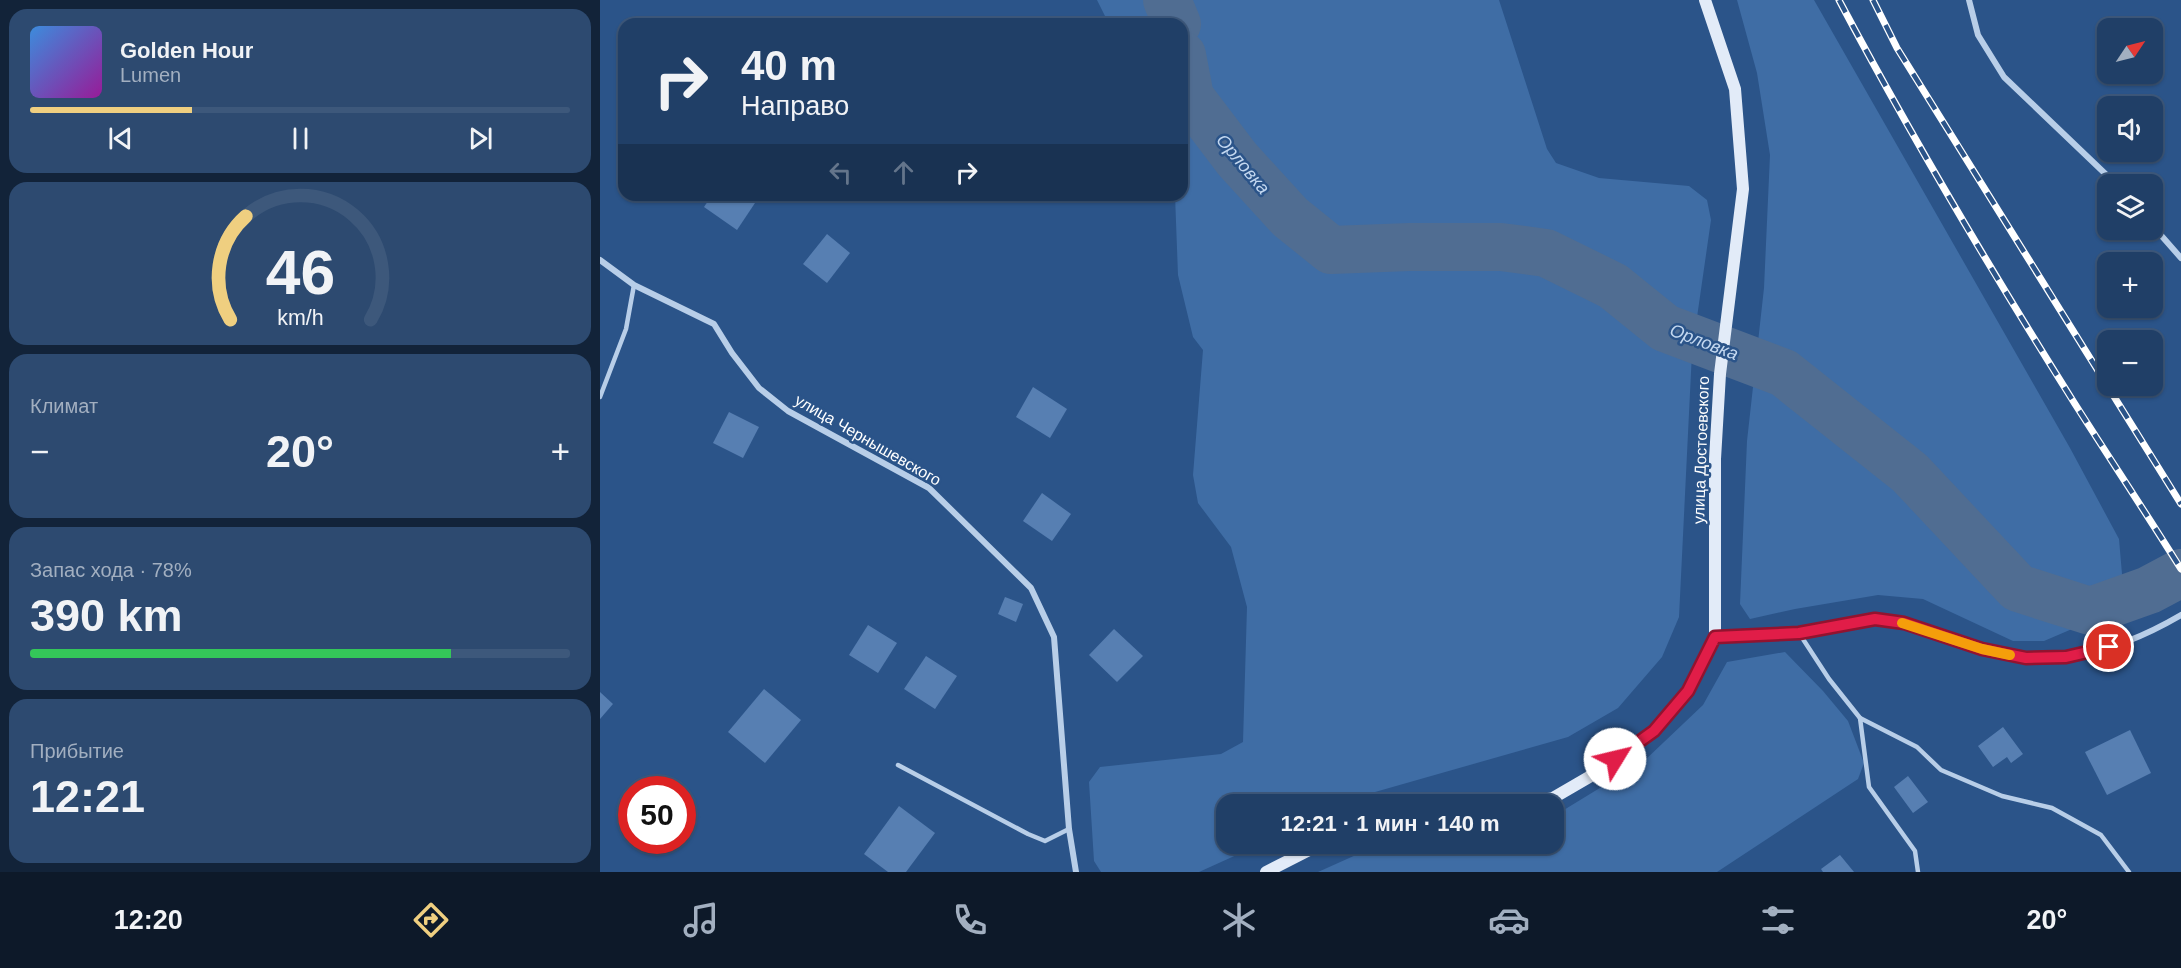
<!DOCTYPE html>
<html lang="ru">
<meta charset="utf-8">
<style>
body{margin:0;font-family:Arial,sans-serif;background:#2d4a70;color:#f1f3f6;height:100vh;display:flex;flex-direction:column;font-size:22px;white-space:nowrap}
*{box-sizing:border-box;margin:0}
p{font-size:20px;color:#a2afc0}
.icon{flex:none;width:33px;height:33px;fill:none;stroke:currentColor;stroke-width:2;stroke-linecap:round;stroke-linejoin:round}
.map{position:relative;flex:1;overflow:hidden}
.drawer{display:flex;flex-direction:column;gap:9px;padding:9px;background:#122339;width:600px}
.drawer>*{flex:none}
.guide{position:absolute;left:18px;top:18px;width:570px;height:183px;border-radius:18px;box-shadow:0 2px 4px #0004,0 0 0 2px #3d587b;background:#203f67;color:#f1f3f6;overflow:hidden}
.needle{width:39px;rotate:55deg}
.tools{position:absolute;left:1497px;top:18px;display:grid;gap:12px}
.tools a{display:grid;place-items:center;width:66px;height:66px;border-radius:12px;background:#203f67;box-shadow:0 2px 4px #0004,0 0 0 2px #3d587b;font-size:30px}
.speed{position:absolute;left:18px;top:776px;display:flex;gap:12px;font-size:30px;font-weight:700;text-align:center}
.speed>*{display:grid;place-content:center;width:78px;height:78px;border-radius:50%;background:#203f67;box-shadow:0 2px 4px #0004,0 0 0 2px #3d587b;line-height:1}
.speed .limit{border:9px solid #d22;background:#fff;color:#111}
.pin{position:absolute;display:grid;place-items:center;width:51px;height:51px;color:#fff;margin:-26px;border:3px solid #fff;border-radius:50%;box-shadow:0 2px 6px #0007}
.me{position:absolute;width:66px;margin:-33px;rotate:54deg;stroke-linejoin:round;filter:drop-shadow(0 0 4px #0008)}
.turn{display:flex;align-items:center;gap:21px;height:126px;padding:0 24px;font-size:27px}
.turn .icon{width:78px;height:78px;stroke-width:2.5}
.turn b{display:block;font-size:42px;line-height:51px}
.lanes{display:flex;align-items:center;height:57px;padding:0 24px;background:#0003;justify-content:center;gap:30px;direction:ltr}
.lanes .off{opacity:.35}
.big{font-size:45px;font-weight:700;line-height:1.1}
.drawer .card{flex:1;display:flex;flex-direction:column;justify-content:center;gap:9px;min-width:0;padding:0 21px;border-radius:18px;background:#2d4a70}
.drawer .dial{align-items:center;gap:0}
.dial svg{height:156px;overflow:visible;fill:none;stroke:#3d587b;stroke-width:7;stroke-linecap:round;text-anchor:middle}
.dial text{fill:#f1f3f6;stroke:none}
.song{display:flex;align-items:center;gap:18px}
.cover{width:72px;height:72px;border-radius:9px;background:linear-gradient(135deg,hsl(210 70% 55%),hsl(300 70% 35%))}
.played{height:6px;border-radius:3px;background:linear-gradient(90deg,#efcf80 30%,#3d587b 30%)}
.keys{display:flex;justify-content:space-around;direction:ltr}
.heat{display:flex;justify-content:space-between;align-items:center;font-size:33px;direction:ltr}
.charge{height:9px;border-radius:4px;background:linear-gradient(90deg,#34c759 78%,#3d587b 0)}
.trip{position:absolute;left:616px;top:794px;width:348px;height:60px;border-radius:18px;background:#203f67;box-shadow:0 2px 4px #0004,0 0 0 2px #3d587b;font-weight:700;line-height:60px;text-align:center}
.menu{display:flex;height:96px;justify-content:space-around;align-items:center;background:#0d1929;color:#a2afc0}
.menu .icon{width:42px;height:42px}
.menu .selected{color:#efcf80}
.menu b{font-size:27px;color:#f1f3f6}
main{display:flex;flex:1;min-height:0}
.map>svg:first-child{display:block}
</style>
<main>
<section class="drawer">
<div class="card">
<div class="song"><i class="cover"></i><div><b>Golden Hour</b><p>Lumen</p></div></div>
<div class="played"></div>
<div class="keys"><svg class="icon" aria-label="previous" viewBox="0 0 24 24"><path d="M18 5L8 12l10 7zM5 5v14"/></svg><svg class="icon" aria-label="pause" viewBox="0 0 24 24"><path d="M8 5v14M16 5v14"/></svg><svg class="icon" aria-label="next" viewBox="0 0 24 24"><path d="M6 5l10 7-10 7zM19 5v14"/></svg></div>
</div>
<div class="card dial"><svg viewBox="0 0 100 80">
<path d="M14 69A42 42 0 1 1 86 69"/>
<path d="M14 69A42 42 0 0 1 22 16" stroke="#efcf80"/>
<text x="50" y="56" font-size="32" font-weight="700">46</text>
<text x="50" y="72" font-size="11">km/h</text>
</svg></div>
<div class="card"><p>Климат</p>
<div class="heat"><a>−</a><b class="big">20°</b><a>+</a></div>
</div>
<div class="card"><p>Запас хода · 78%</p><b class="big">390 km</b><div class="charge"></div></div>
<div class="card"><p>Прибытие</p><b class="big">12:21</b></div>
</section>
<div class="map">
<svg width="1581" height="872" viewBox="0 0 1581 872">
<rect width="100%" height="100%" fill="#2b5489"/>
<g fill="#3f6da5">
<path d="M497,0H899L947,149L956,163L999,178L1089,186L1107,200L1111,220L1092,352L1079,617L1062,657L1018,708L968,737L761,796L744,804H627V843H663L599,872H501L494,861L489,782L500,767L621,754L643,742L647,607L631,547L598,503L593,475L603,350L593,337L578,275L575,195H582V24H509Z"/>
<path d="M1137,0H1214L1470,448L1519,539L1522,574L1520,590L1508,604L1479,626L1444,641H1413L1323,599L1278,595L1195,609L1150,619L1140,604L1147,441L1164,288L1170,155L1157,73Z"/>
<path d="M1185,652L1223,691L1248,721L1264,763L1258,779L1117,872H718L767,850L818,843H954V816L1044,761L1103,705L1127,662Z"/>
</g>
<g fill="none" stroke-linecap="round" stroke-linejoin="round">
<g stroke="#506d92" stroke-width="48">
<path d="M567,0L577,24"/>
<path d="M582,55L590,97L637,159L690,217L731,250L810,247H901L946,253L1013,286L1065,328L1184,373L1310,473L1418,588L1490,611L1549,590L1581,573"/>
</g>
</g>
<g fill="#577fb2">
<path d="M112,195H156L159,197L137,230L104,207Z"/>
<path d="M227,234L250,253L227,283L203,264Z"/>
<path d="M433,387L467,409L450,438L416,417Z"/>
<path d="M129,412L159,427L143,458L113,443Z"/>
<path d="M442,493L471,514L452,541L423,521Z"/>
<path d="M405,597L423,604L416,622L398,614Z"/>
<path d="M268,625L297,643L278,673L249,655Z"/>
<path d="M514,629L543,656L517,682L489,655Z"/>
<path d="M326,656L357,676L335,709L304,689Z"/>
<path d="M164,689L201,720L165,763L128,732Z"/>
<path d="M0,692L13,704L0,719Z"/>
<path d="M1403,727L1423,754L1411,763L1407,757L1393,767L1378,746Z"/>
<path d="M1530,730L1551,773L1507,795L1485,752Z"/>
<path d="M1308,776L1328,802L1313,813L1294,787Z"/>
<path d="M299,806L335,833L306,872H288L264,854Z"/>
<path d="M1240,855L1254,872H1223L1221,869Z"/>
</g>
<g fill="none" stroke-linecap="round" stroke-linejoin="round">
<g stroke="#b8cee8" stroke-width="4.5">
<path d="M0,397L26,329L34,285"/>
<path d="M1199,633L1229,679L1260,718"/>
<path d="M298,765L428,834L445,841L469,829"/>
<path d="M1318,872L1315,851L1269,787L1260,718L1317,747L1341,770L1402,796L1452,808L1501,835L1529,872"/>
</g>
<g stroke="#b8cee8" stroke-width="6">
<path d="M1369,0L1378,35L1404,77L1516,184"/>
<path d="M1552,225L1581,258"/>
<path d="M0,260L34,285L114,324L132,353L159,388L188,411L329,488L431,588L454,637L469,829L476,872"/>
<path d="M1115,637C1144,636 1174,637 1202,632C1226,628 1251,620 1274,619C1305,618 1338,635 1367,644C1445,671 1511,656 1581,615"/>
</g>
<g stroke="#e2ebf8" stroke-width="12">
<path d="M918,804L953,798L996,773L1054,731L1088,691L1115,637V459L1120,374L1143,189L1135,89L1105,0"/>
<path d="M666,872L723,843"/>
</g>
<g stroke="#fff" stroke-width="7">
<g id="rail">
<path d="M1239,0C1312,138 1392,272 1475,404C1510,459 1546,513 1581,569"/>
<path d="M1273,0L1297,48L1581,504"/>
</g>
</g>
<use href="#rail" stroke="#2b5489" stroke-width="4.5" stroke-dasharray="14" stroke-linecap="butt"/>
</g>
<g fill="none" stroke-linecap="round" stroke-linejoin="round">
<g stroke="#92132f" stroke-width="15">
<path id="route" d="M1015,759L1054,731L1088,691L1115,637L1199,633L1275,619L1304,623L1382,649L1426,658L1466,657L1509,647"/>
</g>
<use href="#route" stroke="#e11d48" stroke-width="10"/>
<path stroke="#f59e0b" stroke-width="10" d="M1302,623L1382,649L1410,655"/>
</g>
<g text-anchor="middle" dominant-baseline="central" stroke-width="5" stroke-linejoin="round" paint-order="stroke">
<g font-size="16" fill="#fff" stroke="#2b5489">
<text transform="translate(268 440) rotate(30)">улица Чернышевского</text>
<text transform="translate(1101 450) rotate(-88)">улица Достоевского</text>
</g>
<g font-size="18" font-style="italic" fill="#c4d8f0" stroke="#2b5489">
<text transform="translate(643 164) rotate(50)">Орловка</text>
<text transform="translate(1104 342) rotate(21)">Орловка</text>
</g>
</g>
</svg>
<div class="tools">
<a><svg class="needle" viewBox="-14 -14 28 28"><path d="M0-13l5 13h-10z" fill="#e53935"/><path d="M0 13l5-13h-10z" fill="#a2afc0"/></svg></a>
<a><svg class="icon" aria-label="sound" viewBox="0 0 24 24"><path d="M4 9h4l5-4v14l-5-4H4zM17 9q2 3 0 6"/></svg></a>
<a><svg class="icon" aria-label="layers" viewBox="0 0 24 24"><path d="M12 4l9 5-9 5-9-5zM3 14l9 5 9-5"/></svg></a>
<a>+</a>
<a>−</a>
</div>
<div class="speed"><div class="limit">50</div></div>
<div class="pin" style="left:1509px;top:647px;background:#d93025"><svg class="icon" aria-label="arrive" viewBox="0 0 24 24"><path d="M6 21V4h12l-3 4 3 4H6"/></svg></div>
<svg class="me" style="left:1015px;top:759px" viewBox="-20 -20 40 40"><circle r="19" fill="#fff"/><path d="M0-13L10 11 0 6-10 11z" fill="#e11d48"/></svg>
<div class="trip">12:21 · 1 мин · 140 m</div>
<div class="guide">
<div class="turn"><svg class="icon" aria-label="right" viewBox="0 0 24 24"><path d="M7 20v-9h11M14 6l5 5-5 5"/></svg><div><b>40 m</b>Направо</div></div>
<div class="lanes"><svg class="icon off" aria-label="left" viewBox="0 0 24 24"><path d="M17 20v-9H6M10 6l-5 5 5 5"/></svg><svg class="icon off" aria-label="ahead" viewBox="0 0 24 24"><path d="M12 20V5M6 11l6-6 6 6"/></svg><svg class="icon" aria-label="right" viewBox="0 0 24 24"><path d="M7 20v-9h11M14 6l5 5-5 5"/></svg></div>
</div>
</div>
</main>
<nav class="menu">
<b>12:20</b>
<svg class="icon selected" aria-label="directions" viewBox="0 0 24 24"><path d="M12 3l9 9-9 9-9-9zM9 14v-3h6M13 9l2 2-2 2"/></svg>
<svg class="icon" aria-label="music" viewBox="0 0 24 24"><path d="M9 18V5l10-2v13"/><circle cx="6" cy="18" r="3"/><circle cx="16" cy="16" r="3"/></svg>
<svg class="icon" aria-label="phone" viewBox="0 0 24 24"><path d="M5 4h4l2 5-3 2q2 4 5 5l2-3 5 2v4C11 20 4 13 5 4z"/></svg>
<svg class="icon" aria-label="climate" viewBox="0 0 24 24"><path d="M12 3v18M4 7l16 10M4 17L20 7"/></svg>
<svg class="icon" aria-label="car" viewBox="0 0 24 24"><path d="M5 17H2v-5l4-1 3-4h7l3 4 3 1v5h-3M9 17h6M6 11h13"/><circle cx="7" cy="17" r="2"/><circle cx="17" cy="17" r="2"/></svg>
<svg class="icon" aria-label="filters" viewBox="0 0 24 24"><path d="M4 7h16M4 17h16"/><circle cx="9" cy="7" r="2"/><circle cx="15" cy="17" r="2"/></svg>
<b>20°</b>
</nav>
